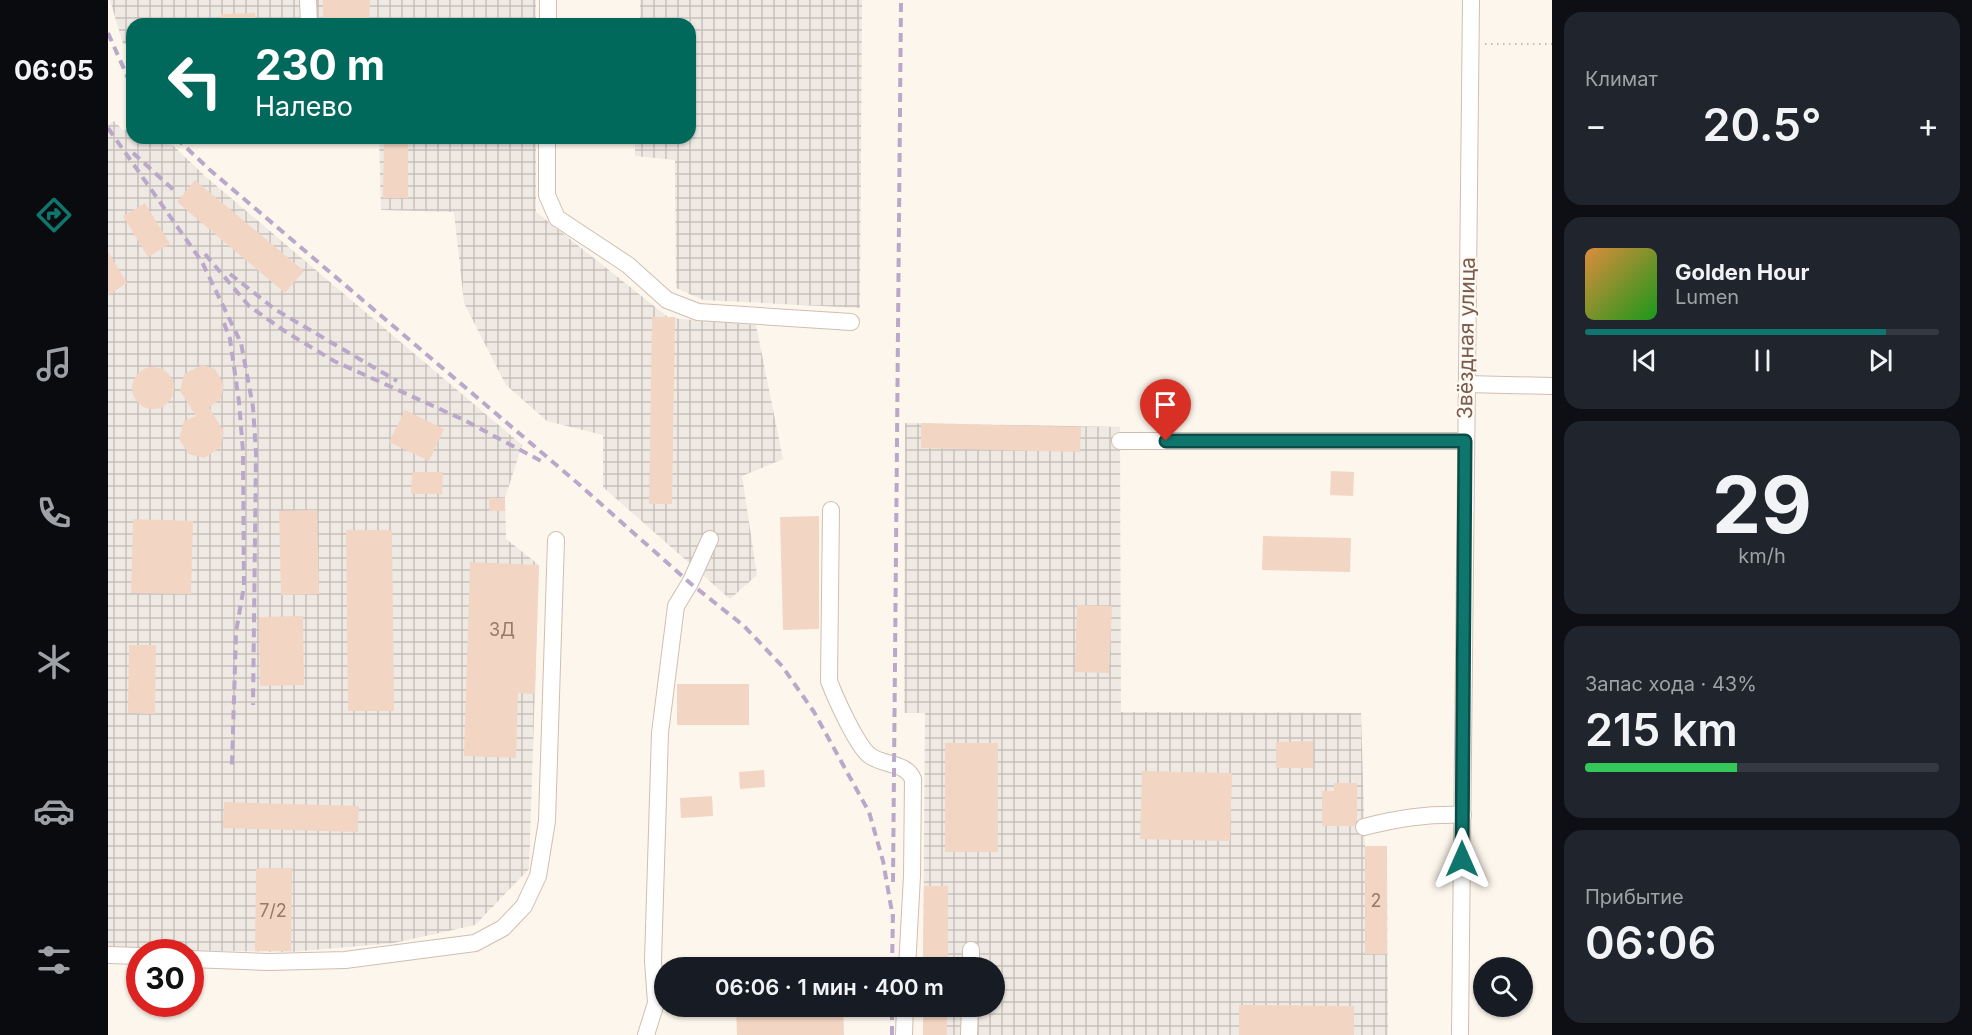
<!DOCTYPE html>
<html lang="ru">
<meta charset="utf-8">
<style>
body{margin:0;font-family:Inter,sans-serif;background:#20242c;color:#f1f3f6;height:100vh;display:flex;flex-direction:column;font-size:22px;white-space:nowrap}
*{box-sizing:border-box;margin:0}
p{font-size:20px;color:#9ea1a6}
.icon{flex:none;width:33px;height:33px;fill:none;stroke:currentColor;stroke-width:2;stroke-linecap:round;stroke-linejoin:round}
.map{position:relative;flex:1;overflow:hidden}
.side{display:flex;flex-direction:column;gap:12px;padding:12px;background:#0d0f14;width:420px}
.side>*{flex:none}
.hud{position:absolute;left:18px;top:18px;width:570px;height:126px;border-radius:18px;box-shadow:0 2px 4px #0004;background:#00695c;color:#fff;overflow:hidden}
.tools{position:absolute;left:1365px;top:957px;display:grid;gap:12px}
.tools a{display:grid;place-items:center;width:60px;height:60px;border-radius:50%;background:#171b24;box-shadow:0 2px 4px #0004;font-size:30px}
.speed{position:absolute;left:18px;top:939px;display:flex;gap:12px;font-size:30px;font-weight:700;text-align:center}
.speed>*{display:grid;place-content:center;width:78px;height:78px;border-radius:50%;background:#171b24;box-shadow:0 2px 4px #0004;line-height:1}
.speed .limit{border:9px solid #d22;background:#fff;color:#111}
.pin{position:absolute;display:grid;place-items:center;width:51px;height:51px;color:#fff;margin:-62px -26px;border-radius:50% 50% 50% 0;rotate:-45deg;box-shadow:0 0 6px #0007}
.pin .icon{rotate:45deg}
.me{position:absolute;width:66px;margin:-33px;rotate:0deg;stroke-linejoin:round;filter:drop-shadow(0 0 4px #0008)}
.turn{display:flex;align-items:center;gap:21px;height:126px;padding:0 30px;font-size:27px}
.turn .icon{width:78px;height:78px;stroke-width:2.5}
.turn b{display:block;font-size:42px;line-height:51px}
.big{font-size:45px;font-weight:600;line-height:1.1}
.side .widget{flex:1;display:flex;flex-direction:column;justify-content:center;gap:9px;min-width:0;padding:0 21px;border-radius:18px;background:#20242c}
.side .dial{align-items:center;gap:0}
.dial b{font-size:78px;line-height:1}
.song{display:flex;align-items:center;gap:18px}
.cover{width:72px;height:72px;border-radius:9px;background:linear-gradient(135deg,hsl(30 70% 55%),hsl(120 70% 35%))}
.played{height:6px;border-radius:3px;background:linear-gradient(90deg,#0f766e 85%,#363941 85%)}
.keys{display:flex;justify-content:space-around;direction:ltr}
.heat{display:flex;justify-content:space-between;align-items:center;font-size:33px;direction:ltr}
.charge{height:9px;border-radius:4px;background:linear-gradient(90deg,#34c759 43%,#363941 0)}
.trip{position:absolute;left:546px;top:957px;width:351px;height:60px;border-radius:30px;background:#171b24;box-shadow:0 2px 4px #0004;font-weight:600;line-height:60px;text-align:center}
main{display:flex;flex:1;min-height:0}
.tabs{display:flex;flex-direction:column;width:108px;justify-content:space-around;align-items:center;background:#090b0e;color:#9ea1a6}
.tabs .icon{width:42px;height:42px}
.tabs .on{color:#0f766e}
.tabs b{font-size:27px;color:#f1f3f6}
.map>svg:first-child{display:block}
</style>
<main>
<nav class="tabs">
<b>06:05</b>
<svg class="icon on" aria-label="directions" viewBox="0 0 24 24"><path d="M12 3l9 9-9 9-9-9zM9 14v-3h6M13 9l2 2-2 2"/></svg>
<svg class="icon" aria-label="music" viewBox="0 0 24 24"><path d="M9 18V5l10-2v13"/><circle cx="6" cy="18" r="3"/><circle cx="16" cy="16" r="3"/></svg>
<svg class="icon" aria-label="phone" viewBox="0 0 24 24"><path d="M5 4h4l2 5-3 2q2 4 5 5l2-3 5 2v4C11 20 4 13 5 4z"/></svg>
<svg class="icon" aria-label="climate" viewBox="0 0 24 24"><path d="M12 3v18M4 7l16 10M4 17L20 7"/></svg>
<svg class="icon" aria-label="car" viewBox="0 0 24 24"><path d="M5 17H2v-5l4-1 3-4h7l3 4 3 1v5h-3M9 17h6M6 11h13"/><circle cx="7" cy="17" r="2"/><circle cx="17" cy="17" r="2"/></svg>
<svg class="icon" aria-label="filters" viewBox="0 0 24 24"><path d="M4 7h16M4 17h16"/><circle cx="9" cy="7" r="2"/><circle cx="15" cy="17" r="2"/></svg>
</nav>
<div class="map">
<svg width="1444" height="1035" viewBox="0 0 1444 1035">
<defs>
<pattern id="industrial-grid" width="8" height="8" patternUnits="userSpaceOnUse" patternTransform="scale(1.5)"><rect width="8" height="8" fill="#efe9e4"/><path d="M0 4h8M4 0v8" fill="none" stroke="#c7c0bb"/></pattern>
</defs>
<rect width="100%" height="100%" fill="#fdf6ec"/>
<g fill="url(#industrial-grid)">
<path d="M2,0H428V24H24V44H15Z"/>
<path d="M532,0H754L752,308L595,300L568,288L567,160L527,156V138H582V24H532Z"/>
<path d="M6,121L15,130H24V138H57L97,176L414,445L397,498L398,539L431,565L421,869L367,925L286,943L183,952L0,949V125Z"/>
<path d="M271,138H428V212L561,318L648,325L675,459L634,476L649,575L622,599L495,487V435L439,421L398,385L356,303L346,212L273,210Z"/>
<path d="M797,423L1012,427L1013,712L1253,713L1257,846H1279L1280,1035H815V1007L886,1006V968L815,967L817,713H796Z"/>
</g>
<g fill="#f3d5c3">
<path d="M215,0H262L261,24H215Z"/>
<path d="M147,13V24H113V14Z"/>
<path d="M276,138H300V198H275Z"/>
<path d="M87,180L196,271L177,293L69,202Z"/>
<path d="M37,203L62,244L40,257L15,216Z"/>
<path d="M0,252L19,283L0,295Z"/>
<path d="M544,317H567L564,504H541Z"/>
<path d="M94,365L107,369L116,385L112,400L101,407L116,432L112,448L96,458L81,454L71,439L76,421L88,416L72,391L76,374Z"/>
<circle cx="45" cy="388" r="21"/>
<path d="M297,410L336,429L321,461L281,442Z"/>
<path d="M813,423L973,427L972,452L813,448Z"/>
<path d="M1223,471L1246,472L1245,496L1222,495Z"/>
<path d="M304,472H335L334,494H303Z"/>
<rect x="381" y="498" width="16" height="13"/>
<path d="M209,510L211,594L173,595L171,511Z"/>
<path d="M711,516V629L675,630L672,517Z"/>
<path d="M25,519L85,521L83,594L23,593Z"/>
<path d="M238,530H284L286,711H240Z"/>
<path d="M1155,536L1243,538L1242,572L1154,570Z"/>
<path d="M362,562L431,565L427,694L410,693L408,758L356,756Z"/>
<path d="M969,605L1004,606L1001,673L967,672Z"/>
<path d="M195,616L196,685L152,686L151,617Z"/>
<path d="M21,645H48L47,714L20,713Z"/>
<rect x="569" y="684" width="72" height="41"/>
<path d="M1205,741V768H1168V742Z"/>
<rect x="837" y="743" width="53" height="109"/>
<path d="M656,770L657,787L632,789L631,772Z"/>
<path d="M1034,771L1124,773L1122,841L1032,839Z"/>
<path d="M1226,783H1249V819L1246,826H1214V791H1226Z"/>
<path d="M604,796L605,816L573,818L572,798Z"/>
<path d="M116,802L251,806L250,832L115,828Z"/>
<rect x="1257" y="846" width="22" height="108"/>
<path d="M148,868H184L183,951H147Z"/>
<path d="M816,886H840V968H815Z"/>
<path d="M1131,1005L1246,1006V1035H1131Z"/>
<path d="M628,1006H735L736,1035H629Z"/>
<rect x="815" y="1006" width="24" height="29"/>
</g>
<g fill="none" stroke-linecap="round" stroke-linejoin="round">
<g stroke="#d1beb0" stroke-width="18">
<g id="minor">
<path d="M200,0L201,24"/>
<path d="M440,24V0"/>
<path d="M439,138V195L449,218L520,265L559,300L590,312L743,322"/>
<path d="M1358,384L1444,386"/>
<path d="M1012,441H1357"/>
<path d="M723,510L721,681C727,697 748,744 761,755C775,766 798,762 805,779L804,876L799,968"/>
<path d="M1256,827C1291,818 1318,814 1355,815"/>
<path d="M0,955L32,956"/>
<path d="M82,959L161,962L237,960L367,943L395,928L416,906L430,876L439,821L448,540"/>
<path d="M863,968V950"/>
<path d="M538,1035L548,1003L545,961L552,733L568,606L582,583L602,539"/>
<path d="M796,1035L797,1006"/>
<path d="M861,1035L862,1006"/>
<path d="M1352,1035L1363,0"/>
</g>
</g>
<path stroke="#d9b8a5" stroke-width="2" stroke-dasharray="1.5 4.5" stroke-linecap="butt" d="M1377,44H1444"/>
<use href="#minor" stroke="#fff" stroke-width="16"/>
<g stroke="#b9a8c9" stroke-width="4" stroke-dasharray="9 6" stroke-linecap="butt">
<path d="M0,33L24,87"/>
<path d="M0,128L94,262L133,343L145,407L148,453L145,705"/>
<path d="M68,138L102,170L466,480L582,583L636,626L674,666L706,712L761,812L775,861L785,918"/>
<path d="M25,153L68,192"/>
<path d="M97,254L141,306L178,332L226,361L356,420L435,462"/>
<path d="M122,274L168,310L289,381"/>
<path d="M116,323L122,339L131,402L135,451L136,586L128,632L124,765"/>
<path d="M785,882L793,0"/>
<path d="M784,968L785,912"/>
<path d="M784,1035V1006"/>
</g>
</g>
<g fill="none" stroke-linecap="round" stroke-linejoin="round">
<g stroke="#0a4d48" stroke-width="15">
<path id="route" d="M1058,441H1357L1354,859"/>
</g>
<use href="#route" stroke="#0f766e" stroke-width="10"/>
</g>
<g text-anchor="middle" dominant-baseline="central" stroke-width="4.5" stroke-linejoin="round" paint-order="stroke">
<g font-size="18" fill="#987a6a">
<text x="394" y="629">3Д</text>
<text x="1268" y="900">2</text>
<text x="165" y="910">7/2</text>
</g>
<g font-size="21" fill="#7a5c4d" stroke="#fffaf3">
<text transform="translate(1358 338) rotate(-89)">Звёздная улица</text>
</g>
</g>
</svg>
<div class="tools">
<a><svg class="icon" aria-label="search" viewBox="0 0 24 24"><circle cx="10" cy="10" r="6"/><path d="M15 15l6 6"/></svg></a>
</div>
<div class="speed"><div class="limit">30</div></div>
<div class="pin" style="left:1058px;top:441px;background:#d93025"><svg class="icon" aria-label="arrive" viewBox="0 0 24 24"><path d="M6 21V4h12l-3 4 3 4H6"/></svg></div>
<svg class="me" style="left:1354px;top:859px" viewBox="-20 -20 40 40"><path d="M0-17L14 15 0 8-14 15z" fill="#0f766e" stroke="#fff" stroke-width="4"/></svg>
<div class="trip">06:06 · 1 мин · 400 m</div>
<div class="hud">
<div class="turn"><svg class="icon" aria-label="left" viewBox="0 0 24 24"><path d="M17 20v-9H6M10 6l-5 5 5 5"/></svg><div><b>230 m</b>Налево</div></div>
</div>
</div>
<section class="side">
<div class="widget"><p>Климат</p>
<div class="heat"><a>−</a><b class="big">20.5°</b><a>+</a></div>
</div>
<div class="widget">
<div class="song"><i class="cover"></i><div><b>Golden Hour</b><p>Lumen</p></div></div>
<div class="played"></div>
<div class="keys"><svg class="icon" aria-label="previous" viewBox="0 0 24 24"><path d="M18 5L8 12l10 7zM5 5v14"/></svg><svg class="icon" aria-label="pause" viewBox="0 0 24 24"><path d="M8 5v14M16 5v14"/></svg><svg class="icon" aria-label="next" viewBox="0 0 24 24"><path d="M6 5l10 7-10 7zM19 5v14"/></svg></div>
</div>
<div class="widget dial"><b>29</b><p>km/h</p></div>
<div class="widget"><p>Запас хода · 43%</p><b class="big">215 km</b><div class="charge"></div></div>
<div class="widget"><p>Прибытие</p><b class="big">06:06</b></div>
</section>
</main>
